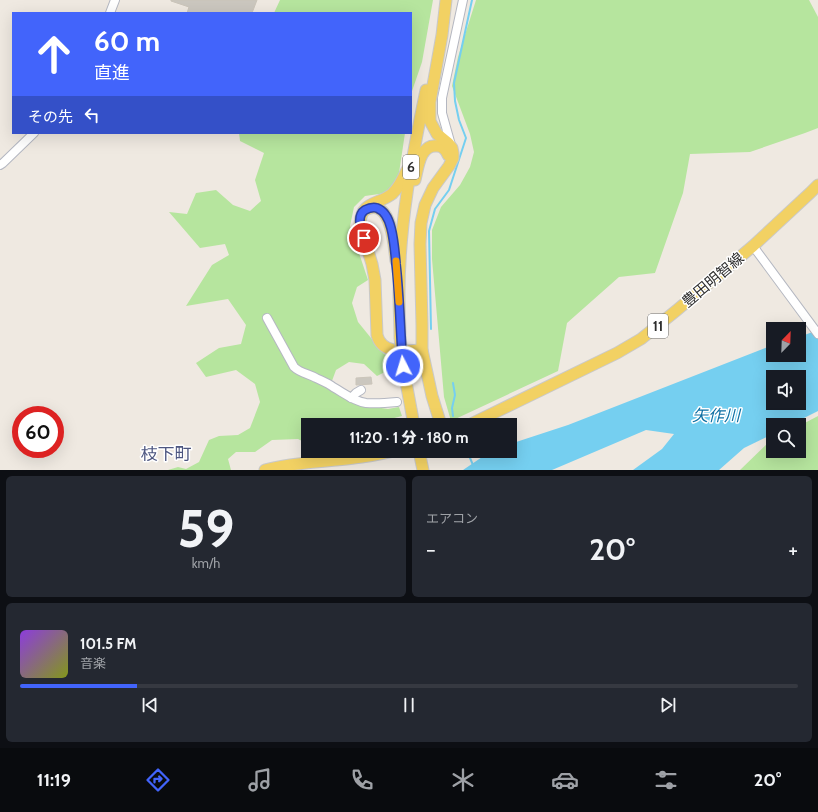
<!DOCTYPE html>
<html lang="ja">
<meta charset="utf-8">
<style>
body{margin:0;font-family:Cabin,"Noto Sans JP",sans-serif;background:#242831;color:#f1f3f6;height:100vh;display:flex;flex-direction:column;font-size:15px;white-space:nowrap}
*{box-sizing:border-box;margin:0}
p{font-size:13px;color:#9ea1a6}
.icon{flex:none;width:22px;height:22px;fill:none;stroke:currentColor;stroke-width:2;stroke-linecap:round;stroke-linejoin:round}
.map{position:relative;height:470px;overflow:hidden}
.drawer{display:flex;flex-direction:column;gap:6px;padding:6px;background:#0d0f14;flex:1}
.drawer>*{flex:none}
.guide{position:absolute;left:12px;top:12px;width:400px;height:122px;border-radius:0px;box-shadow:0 4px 16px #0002;background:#4264fb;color:#fff;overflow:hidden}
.needle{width:26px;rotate:23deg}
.buttons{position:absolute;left:766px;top:322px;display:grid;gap:8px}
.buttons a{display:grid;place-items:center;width:40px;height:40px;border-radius:0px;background:#171b24;box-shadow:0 4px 16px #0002;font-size:20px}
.speed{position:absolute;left:12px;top:406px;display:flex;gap:8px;font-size:20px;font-weight:700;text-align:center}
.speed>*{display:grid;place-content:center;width:52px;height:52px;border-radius:50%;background:#171b24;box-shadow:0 4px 16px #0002;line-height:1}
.speed .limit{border:6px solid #d22;background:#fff;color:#111}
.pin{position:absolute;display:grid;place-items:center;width:34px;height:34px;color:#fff;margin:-17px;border:2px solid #fff;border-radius:50%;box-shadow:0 1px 4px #0007}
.me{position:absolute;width:44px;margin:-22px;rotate:355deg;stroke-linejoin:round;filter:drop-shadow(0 0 3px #0008)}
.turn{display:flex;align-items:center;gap:14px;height:84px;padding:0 16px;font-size:18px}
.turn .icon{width:52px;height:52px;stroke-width:2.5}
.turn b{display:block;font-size:28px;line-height:34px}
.then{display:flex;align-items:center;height:38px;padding:0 16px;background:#0003;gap:8px;font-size:15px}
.big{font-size:30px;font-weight:800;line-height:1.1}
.drawer .widget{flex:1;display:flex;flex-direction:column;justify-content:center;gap:6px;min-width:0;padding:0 14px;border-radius:6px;background:#242831}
.drawer .dial{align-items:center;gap:0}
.dial b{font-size:52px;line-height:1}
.song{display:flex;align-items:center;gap:12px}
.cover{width:48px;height:48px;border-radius:6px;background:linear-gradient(135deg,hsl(270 70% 55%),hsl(70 70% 35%))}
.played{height:4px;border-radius:2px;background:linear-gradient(90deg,#4264fb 15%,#363941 15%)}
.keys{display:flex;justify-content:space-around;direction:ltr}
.heat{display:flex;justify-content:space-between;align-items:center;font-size:22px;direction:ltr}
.drawer .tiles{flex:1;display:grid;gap:6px;grid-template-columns:1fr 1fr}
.widget:last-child{grid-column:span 2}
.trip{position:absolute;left:301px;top:418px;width:216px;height:40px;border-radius:0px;background:#171b24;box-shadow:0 4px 16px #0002;font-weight:800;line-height:40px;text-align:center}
.tab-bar{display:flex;height:64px;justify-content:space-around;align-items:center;background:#090b0e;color:#9ea1a6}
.tab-bar .icon{width:28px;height:28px}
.tab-bar .current{color:#4264fb}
.tab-bar b{font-size:18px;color:#f1f3f6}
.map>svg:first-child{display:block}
</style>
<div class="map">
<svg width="818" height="470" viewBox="0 0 818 470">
<rect width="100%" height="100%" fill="#efe9e1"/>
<g fill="#b6e59e">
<path d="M280,0H433L422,62L411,94V13H274Z"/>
<path d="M476,0H809L818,17V128L805,133L750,152L690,154L683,193L655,273L619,277L567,323L558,371L451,421L444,397L432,259V230L441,207L460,185L470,167L474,152L470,134L452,86L458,57Z"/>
<path d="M239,133H405L399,173L396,184L386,193L365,196L354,207L350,226L368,280L357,287L352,303L358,322L384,354L391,357V369L377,376L364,364L349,362L336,370L329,389L355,404L388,409L399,407L402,416L367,425H308V444L298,439L272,440L255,452H236L228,459L231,470H168L178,467L186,469L199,462L209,440L219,436L238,435L250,428L260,402L255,384L236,370L206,377L196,363L219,348L241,344L246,325L228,299L186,306L212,265L229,255L225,244L200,248L169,212L187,214L196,193L216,190L233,205L250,211L261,201L255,180L264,153L240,141Z"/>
<path d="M818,416V470H740L770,441L773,439V451H799V426Z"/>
</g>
<path fill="#75cff0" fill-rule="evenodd" d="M818,330V411L790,425H773V434L744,448L719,470H633L662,449L674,434L646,430L552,470H463L491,451H510V444L568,425L773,345V355H799V337ZM773,377H799V403H773Z"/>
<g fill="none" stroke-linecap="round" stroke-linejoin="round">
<g stroke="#75cff0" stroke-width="2">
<path d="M431,329L429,231L435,209L449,190L466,138L459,120L455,101L454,83L472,0"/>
<path d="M453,416L452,408L455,395L453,383"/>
<path d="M467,451L473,465"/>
</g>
</g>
<g fill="#cbc7bf" stroke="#cbc5ba">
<path d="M171,0H257L252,13H187L189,7L171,1Z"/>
<path d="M371,377L372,384L356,385V378Z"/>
</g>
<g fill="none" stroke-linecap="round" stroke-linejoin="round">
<g stroke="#b4b7c1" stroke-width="10">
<g id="minor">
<path d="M110,13L115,0"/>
<path d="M451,145L442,113V98L463,0"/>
<path d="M0,165L3,163L34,133"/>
<path d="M753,246L818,334"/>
<path d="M267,318L294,367C300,373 309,374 316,378C322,381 328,383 333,387C344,393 353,401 366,403C376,404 387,403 397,402"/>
<path d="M351,398L356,393L361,390"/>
</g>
</g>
<g stroke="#c9c9c9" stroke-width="13">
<g id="major">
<path d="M407,170C403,179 399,188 392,194C378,205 361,201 360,224L372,264L375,280L377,335C382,355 406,351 422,350"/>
<path d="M415,180C418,168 420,144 437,146C443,146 446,150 448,155"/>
<path d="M365,210C392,196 394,247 396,261"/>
<path d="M400,337C400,323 399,309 399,294C399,225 412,157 426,90"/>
<path d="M403,366L414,425"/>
<path d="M441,425L432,396L422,350V325L420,244L421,223L425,205L433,188L449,166L453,158V153L452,148L448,143L437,134L430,121V102L442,35L446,0"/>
<path d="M469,425L617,353L641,339L677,310L753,246L810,193L818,185"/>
<path d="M419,451L423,470"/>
<path d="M265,470C293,462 326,462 354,458C368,457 381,454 394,451"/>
</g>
</g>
<use href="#minor" stroke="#fff" stroke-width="8"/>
<use href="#major" stroke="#f2d163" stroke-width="11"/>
<g stroke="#c9c9c9" stroke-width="13" stroke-linecap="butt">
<path id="major-bridge" d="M400,337L403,366"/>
</g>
<use href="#major-bridge" stroke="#f2d163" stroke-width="11"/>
</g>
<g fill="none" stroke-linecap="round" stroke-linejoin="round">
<g stroke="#2b41a3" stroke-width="10">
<path id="route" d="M364,238C361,229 356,216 365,210C369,208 373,207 377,208C385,211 389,220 391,228C394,239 395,252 396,264C400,298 400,332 403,366"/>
</g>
<use href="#route" stroke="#4264fb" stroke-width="7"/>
<path stroke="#f59e0b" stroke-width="7" d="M396,261L399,302"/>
</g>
<g text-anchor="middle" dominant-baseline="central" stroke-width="3" stroke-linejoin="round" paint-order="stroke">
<g fill="#fff" stroke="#6d6d6d" stroke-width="1">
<rect x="403" y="155" width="16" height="24" rx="3"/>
<rect x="648" y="314" width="20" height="24" rx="3"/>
</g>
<g font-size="14" font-weight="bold" fill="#2e2e2e">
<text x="411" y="167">6</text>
<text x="658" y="326">11</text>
</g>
<g font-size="15" fill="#2e2e2e" stroke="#fff">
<text transform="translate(713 280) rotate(-40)">豊田明智線</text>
</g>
<g font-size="16" font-style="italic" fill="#0d6fa3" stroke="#fff">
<text x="716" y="415">矢作川</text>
</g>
<g font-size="17" fill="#4d5680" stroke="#fff">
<text x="166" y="454">枝下町</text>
</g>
</g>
</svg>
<div class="buttons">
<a><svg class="needle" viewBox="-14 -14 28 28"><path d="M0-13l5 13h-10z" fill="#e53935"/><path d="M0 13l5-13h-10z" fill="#9ea1a6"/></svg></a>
<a><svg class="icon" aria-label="sound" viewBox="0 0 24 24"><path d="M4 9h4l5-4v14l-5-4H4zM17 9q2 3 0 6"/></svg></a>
<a><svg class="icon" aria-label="search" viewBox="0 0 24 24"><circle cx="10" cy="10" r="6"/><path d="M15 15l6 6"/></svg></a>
</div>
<div class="speed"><div class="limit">60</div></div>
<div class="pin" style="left:364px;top:238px;background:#d93025"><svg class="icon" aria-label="arrive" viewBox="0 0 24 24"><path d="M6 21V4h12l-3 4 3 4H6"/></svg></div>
<svg class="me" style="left:403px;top:366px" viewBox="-20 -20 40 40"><circle r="17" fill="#4264fb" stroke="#fff" stroke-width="3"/><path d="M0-11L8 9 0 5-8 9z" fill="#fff"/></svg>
<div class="trip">11:20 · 1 分 · 180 m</div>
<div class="guide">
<div class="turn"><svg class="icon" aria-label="ahead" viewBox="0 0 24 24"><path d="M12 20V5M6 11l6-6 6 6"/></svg><div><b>60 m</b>直進</div></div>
<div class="then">その先<svg class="icon" aria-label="left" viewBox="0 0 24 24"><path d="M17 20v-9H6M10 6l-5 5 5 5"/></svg></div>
</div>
</div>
<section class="drawer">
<div class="tiles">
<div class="widget dial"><b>59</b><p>km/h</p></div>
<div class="widget"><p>エアコン</p>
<div class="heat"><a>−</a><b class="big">20°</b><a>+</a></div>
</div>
<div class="widget">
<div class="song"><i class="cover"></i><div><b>101.5 FM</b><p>音楽</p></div></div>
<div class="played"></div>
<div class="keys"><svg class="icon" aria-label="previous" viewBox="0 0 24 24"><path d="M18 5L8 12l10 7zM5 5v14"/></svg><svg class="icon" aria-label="pause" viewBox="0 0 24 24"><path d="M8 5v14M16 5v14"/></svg><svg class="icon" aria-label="next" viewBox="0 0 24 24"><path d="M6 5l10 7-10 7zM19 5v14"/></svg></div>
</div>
</div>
</section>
<nav class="tab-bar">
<b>11:19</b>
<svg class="icon current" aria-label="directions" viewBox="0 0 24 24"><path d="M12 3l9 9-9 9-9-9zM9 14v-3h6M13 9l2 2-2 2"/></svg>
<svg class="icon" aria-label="music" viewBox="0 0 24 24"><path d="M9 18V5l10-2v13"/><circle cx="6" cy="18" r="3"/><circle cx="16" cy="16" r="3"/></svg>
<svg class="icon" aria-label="phone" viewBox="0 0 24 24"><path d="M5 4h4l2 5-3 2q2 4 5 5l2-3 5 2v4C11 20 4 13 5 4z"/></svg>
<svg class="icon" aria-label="climate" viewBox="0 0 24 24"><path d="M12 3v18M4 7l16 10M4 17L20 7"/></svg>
<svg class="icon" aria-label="car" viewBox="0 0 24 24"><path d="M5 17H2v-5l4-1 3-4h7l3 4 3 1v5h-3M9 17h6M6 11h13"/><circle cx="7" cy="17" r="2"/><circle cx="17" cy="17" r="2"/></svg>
<svg class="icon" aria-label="filters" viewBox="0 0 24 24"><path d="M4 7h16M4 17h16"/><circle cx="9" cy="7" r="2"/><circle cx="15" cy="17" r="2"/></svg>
<b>20°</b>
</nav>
